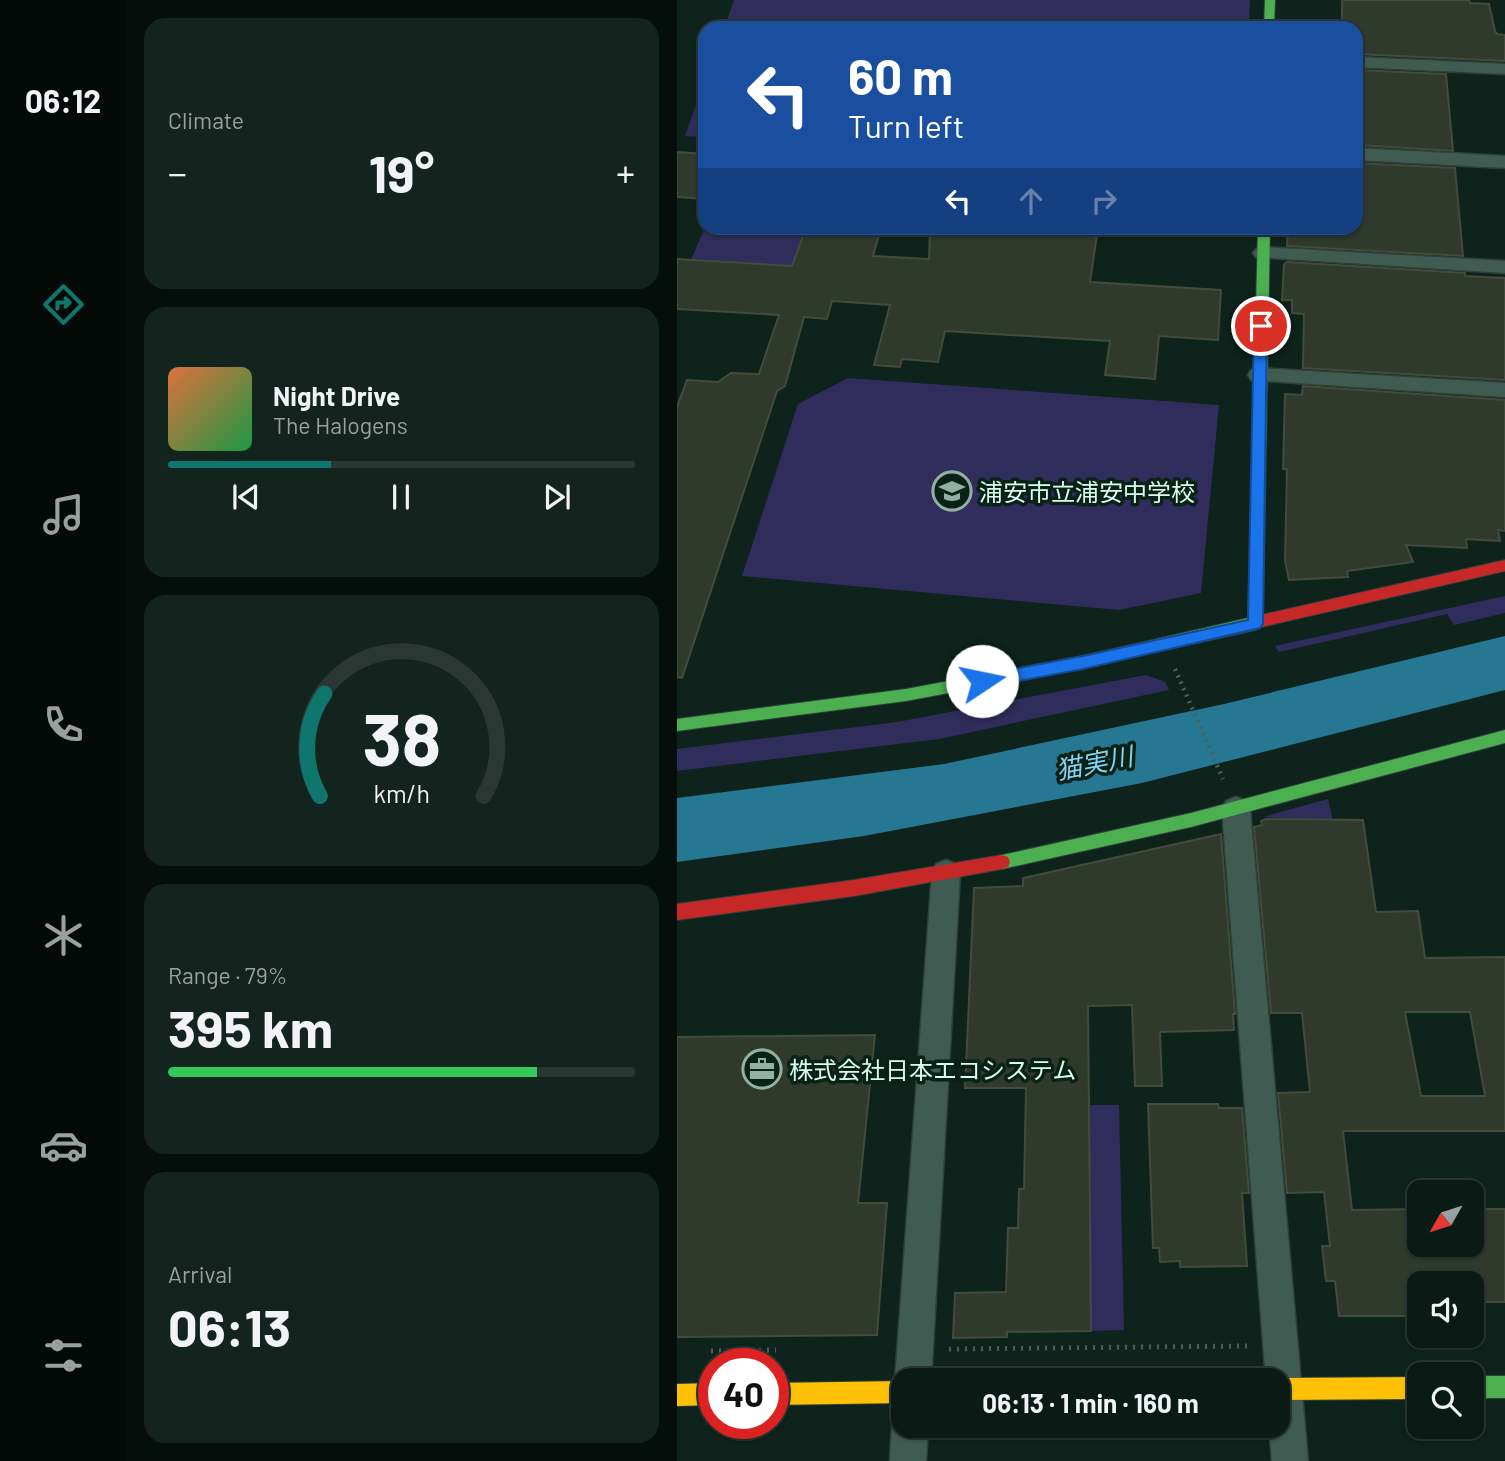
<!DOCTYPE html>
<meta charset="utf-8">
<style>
body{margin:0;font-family:Barlow,"Noto Sans JP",sans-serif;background:#13231e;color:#f1f3f6;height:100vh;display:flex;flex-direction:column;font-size:26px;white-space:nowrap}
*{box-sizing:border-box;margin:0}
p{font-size:23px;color:#99a1a0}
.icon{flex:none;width:38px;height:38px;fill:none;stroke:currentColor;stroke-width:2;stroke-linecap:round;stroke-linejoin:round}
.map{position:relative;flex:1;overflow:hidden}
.side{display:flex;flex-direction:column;gap:18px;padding:18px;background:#060e0c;width:551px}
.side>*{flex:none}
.hud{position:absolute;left:21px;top:21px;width:665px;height:214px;border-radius:21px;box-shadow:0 2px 5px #0004,0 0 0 2px #2a3834;background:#1a4fa0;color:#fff;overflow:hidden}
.needle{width:46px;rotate:231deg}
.controls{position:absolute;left:730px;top:1180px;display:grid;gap:14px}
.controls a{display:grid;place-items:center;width:77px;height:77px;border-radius:14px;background:#0a1a15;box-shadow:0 2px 5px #0004,0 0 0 2px #2a3834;font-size:35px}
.speed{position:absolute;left:21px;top:1348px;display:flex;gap:14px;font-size:35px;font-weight:700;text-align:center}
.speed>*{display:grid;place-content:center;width:91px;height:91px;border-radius:50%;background:#0a1a15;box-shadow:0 2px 5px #0004,0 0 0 2px #2a3834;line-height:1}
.speed .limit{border:10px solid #d22;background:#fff;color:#111}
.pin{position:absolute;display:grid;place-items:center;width:60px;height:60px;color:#fff;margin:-30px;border:4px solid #fff;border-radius:50%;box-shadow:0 2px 7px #0007}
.me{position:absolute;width:77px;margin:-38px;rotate:79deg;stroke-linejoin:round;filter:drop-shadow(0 0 5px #0008)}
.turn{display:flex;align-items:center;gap:24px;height:147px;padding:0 35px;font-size:32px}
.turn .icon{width:91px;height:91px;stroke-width:2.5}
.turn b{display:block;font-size:49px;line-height:60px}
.lanes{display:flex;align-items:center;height:66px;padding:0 35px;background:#0003;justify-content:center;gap:35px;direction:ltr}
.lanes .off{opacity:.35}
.big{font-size:52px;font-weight:700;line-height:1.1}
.side .tile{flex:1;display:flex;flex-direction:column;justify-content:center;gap:10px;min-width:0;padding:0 24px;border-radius:21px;background:#13231e}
.side .dial{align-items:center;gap:0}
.dial svg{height:182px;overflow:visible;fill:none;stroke:#2a3834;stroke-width:7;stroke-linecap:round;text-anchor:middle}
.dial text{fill:#f1f3f6;stroke:none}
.song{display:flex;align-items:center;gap:21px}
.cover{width:84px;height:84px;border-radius:10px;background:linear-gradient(135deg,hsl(20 70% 55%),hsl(140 70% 35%))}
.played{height:7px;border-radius:4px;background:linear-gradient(90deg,#0f766e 35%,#2a3834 35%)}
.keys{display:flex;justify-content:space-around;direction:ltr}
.heat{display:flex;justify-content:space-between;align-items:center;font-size:38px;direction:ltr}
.charge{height:10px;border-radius:5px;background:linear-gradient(90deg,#34c759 79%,#2a3834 0)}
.trip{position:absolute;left:214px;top:1368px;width:399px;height:70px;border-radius:21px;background:#0a1a15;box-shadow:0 2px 5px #0004,0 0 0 2px #2a3834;font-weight:700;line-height:70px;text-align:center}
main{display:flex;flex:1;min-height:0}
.menu{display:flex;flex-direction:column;width:126px;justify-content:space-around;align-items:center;background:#040a08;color:#99a1a0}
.menu .icon{width:49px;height:49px}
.menu .active{color:#0f766e}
.menu b{font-size:32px;color:#f1f3f6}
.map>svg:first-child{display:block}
</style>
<main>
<nav class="menu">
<b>06:12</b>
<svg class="icon active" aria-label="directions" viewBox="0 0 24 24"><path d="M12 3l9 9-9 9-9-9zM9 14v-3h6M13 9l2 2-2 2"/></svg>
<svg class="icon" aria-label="music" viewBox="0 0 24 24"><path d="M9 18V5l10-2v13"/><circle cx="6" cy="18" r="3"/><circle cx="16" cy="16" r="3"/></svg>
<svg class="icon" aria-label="phone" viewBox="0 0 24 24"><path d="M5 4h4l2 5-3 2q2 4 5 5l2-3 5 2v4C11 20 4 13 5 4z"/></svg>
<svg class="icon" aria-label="climate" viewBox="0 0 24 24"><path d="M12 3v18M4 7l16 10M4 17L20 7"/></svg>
<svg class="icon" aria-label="car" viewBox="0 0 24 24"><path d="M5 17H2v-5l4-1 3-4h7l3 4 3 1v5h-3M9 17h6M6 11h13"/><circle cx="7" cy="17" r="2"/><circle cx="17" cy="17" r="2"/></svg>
<svg class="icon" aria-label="filters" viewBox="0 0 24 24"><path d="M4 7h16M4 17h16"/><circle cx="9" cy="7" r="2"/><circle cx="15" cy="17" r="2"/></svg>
</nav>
<section class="side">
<div class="tile"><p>Climate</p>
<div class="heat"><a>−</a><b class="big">19°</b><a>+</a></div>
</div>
<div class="tile">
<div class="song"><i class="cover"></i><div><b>Night Drive</b><p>The Halogens</p></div></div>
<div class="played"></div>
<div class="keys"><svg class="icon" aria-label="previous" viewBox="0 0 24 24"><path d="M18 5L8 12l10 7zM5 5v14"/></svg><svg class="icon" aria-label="pause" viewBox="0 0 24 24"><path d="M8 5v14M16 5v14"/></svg><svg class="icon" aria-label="next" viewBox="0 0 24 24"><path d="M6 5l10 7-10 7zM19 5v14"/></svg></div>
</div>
<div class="tile dial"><svg viewBox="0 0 100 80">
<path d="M14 69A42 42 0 1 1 86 69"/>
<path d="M14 69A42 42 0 0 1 16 24" stroke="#0f766e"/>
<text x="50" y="56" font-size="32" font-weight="700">38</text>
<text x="50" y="72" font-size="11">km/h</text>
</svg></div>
<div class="tile"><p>Range · 79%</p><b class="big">395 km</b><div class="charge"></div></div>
<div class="tile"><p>Arrival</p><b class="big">06:13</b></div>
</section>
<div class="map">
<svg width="828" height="1461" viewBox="0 0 828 1461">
<rect width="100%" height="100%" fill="#0d231c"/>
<g fill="#302d5d">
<path d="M57,0H573L572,28H47Z"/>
<path d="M28,80V137L8,136Z"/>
<path d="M28,227L129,228L128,231L153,233L141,267L14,260Z"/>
<path d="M171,378L542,405L524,593L442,610L65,576L121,404Z"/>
<path d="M828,596V613L777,625L770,614L602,652L598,646Z"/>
<path d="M469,675L488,682L492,690L262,739L0,771V749L220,722Z"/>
<path d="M651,799L656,821L586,817Z"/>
<path d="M412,1105H442L447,1330L414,1331Z"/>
</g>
<path fill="#267791" d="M828,636V690L465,783L187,836L0,862V798L267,764L547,704Z"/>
<g fill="#2f392c" stroke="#424b3c" stroke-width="2" fill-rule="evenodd">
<path d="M665,0H792L793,3L812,4L818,31L820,34L828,35V61L679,54V28H665Z"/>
<path d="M679,70L769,74L776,151L681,145Z"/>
<path d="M0,152L28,154V199L0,197Z"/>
<path d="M679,163L778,168L786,256L610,246L611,230L639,231V228H679Z"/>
<path d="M129,228H204L196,256L252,259L253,228H421L413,282L544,290L541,340L482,336L478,379L428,375L433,341L268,331L261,362L225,359L223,367L197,365L213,305L155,301L150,319L127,317L108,386L100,391L5,678L0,677V407L10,380L41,382L54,373L82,374L102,315L0,309V259L115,266Z"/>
<path d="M610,262L788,273V276L828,278V380L626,368L627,314L615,313V300H605L607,264Z"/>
<path d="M626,386L828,400V531L821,530L823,541L789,539L790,548L729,545L736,562L670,571L671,577L612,580L608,561L610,469H606L608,394L625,395Z"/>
<path d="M589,819L686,820L699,912L741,911L748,958L828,957V1131H666L675,1210L742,1209V1244H794V1209H828V1302H794V1283H742V1316H662L658,1281H649L645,1246H653L647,1192L610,1193L601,1093L633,1092L625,1013H594L577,827L585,825L584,821ZM728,1012H793L808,1096H744Z"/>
<path d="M544,834L558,1014H556L557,1030L483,1032L485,1086H458L455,1005L411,1006L414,1331L330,1332V1337L276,1338L278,1293L329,1292L331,1228H341L342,1189H347L349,1088H288L297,888L346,886V878Z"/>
<path d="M198,1035L181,1203H210L200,1335L0,1337V1037Z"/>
<path d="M471,1104H541L542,1108H565L572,1193H565L570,1266L503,1267V1261L483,1262L482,1248H476Z"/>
</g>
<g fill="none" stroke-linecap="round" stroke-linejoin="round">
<g stroke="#2e4039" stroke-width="3">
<g id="street">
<path d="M679,57L828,64V74L679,67Z"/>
<path d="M679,148L828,156V168L679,160Z"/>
<path d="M586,247L828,261V273L579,257L576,253L579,249Z"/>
<path d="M582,368L828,383V397L574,380L571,375L574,370Z"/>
<path d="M559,797L569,801L573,809L631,1461H595L592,1426H600V1381H589L545,809L549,801Z"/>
<path d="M269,860L279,864L283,873L254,1381H226V1394L218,1381L255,873L259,864Z"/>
<path d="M226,1411V1426H251L249,1461H213L215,1426L220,1413Z"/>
</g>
</g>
<g stroke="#2e4039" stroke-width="2">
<g id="fast">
<path d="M588,0H598L597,28H587Z"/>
<path d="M581,228H593L586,616L591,621L589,625L578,630L406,668L229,701L0,731V719L229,689L406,656L571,618Z"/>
<path d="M828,730V743L514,827L325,869L319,867L317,862L319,857L325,855L514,813Z"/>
<rect x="794" y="1376" width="34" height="22"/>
</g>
</g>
<g stroke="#2e4039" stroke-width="2">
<g id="slow">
<path d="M742,1377V1399L600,1400V1381H594L600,1378Z"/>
<path d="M226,1381V1403L96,1405V1383Z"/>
<path d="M37,1383V1405L0,1406V1384Z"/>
</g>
</g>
<g stroke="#2e4039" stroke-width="2">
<g id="jam">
<path d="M828,560V571L584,627L577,621L584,615Z"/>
<path d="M325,855L331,857L333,862L331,867L325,869L177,896L0,920V904L177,880Z"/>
</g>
</g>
<path stroke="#4a6058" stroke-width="4.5" stroke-dasharray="2 5" stroke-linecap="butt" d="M498,669L546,779"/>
<g stroke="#4a6058" stroke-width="5" stroke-dasharray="2 6" stroke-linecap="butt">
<path d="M741,1344H792"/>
<path d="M272,1349L571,1346"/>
<path d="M34,1351L99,1350"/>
</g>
<use href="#street" fill="#405b51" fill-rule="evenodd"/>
<use href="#fast" fill="#4caf50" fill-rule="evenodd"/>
<use href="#slow" fill="#ffc107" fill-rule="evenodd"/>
<use href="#jam" fill="#c62828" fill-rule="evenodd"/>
</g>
<path fill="#1a73e8" stroke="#114b97" stroke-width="2" d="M584,322L590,326L586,624L583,628L406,669L305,688L299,686L297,681L299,677L305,675L406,656L571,620L577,326Z"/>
<defs>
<g id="school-ring" transform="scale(2.0125)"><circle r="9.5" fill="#092117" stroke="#92b1a3" stroke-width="1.5"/><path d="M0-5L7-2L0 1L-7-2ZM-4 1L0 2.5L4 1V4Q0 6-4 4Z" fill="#92b1a3"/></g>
<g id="office-ring" transform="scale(2.0125)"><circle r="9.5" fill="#092117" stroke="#92b1a3" stroke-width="1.5"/><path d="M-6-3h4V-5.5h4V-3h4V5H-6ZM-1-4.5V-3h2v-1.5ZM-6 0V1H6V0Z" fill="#92b1a3"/></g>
</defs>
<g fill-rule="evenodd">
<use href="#school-ring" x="275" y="491"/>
<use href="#office-ring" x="85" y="1069"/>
</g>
<g text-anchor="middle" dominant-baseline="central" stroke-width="7" stroke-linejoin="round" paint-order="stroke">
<g font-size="24" fill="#d9fdec" stroke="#092117" text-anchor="start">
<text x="302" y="491">浦安市立浦安中学校</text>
<text x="112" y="1069">株式会社日本エコシステム</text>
</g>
<g font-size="26" font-style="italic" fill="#86d3f1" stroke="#092117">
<text transform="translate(417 762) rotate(-11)">猫実川</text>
</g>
</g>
</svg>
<div class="controls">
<a><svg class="needle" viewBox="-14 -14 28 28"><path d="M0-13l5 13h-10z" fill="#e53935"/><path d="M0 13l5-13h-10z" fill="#99a1a0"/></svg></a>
<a><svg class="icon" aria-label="sound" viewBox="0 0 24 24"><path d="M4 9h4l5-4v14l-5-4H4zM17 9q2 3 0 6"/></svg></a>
<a><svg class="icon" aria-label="search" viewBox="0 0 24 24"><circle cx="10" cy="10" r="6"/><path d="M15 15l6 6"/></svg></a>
</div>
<div class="speed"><div class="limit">40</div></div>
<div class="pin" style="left:584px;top:326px;background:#d93025"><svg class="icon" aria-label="arrive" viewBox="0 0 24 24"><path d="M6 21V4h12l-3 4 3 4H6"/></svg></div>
<svg class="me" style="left:305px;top:681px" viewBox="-20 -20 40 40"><circle r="19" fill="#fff"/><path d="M0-13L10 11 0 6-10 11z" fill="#1a73e8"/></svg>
<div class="trip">06:13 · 1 min · 160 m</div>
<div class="hud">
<div class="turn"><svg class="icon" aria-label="left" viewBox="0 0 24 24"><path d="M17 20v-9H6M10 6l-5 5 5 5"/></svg><div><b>60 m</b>Turn left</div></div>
<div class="lanes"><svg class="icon" aria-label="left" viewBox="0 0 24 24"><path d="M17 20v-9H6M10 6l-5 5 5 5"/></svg><svg class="icon off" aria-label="ahead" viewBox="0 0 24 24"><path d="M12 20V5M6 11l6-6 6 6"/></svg><svg class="icon off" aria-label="right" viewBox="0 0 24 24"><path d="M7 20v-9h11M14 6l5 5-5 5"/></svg></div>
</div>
</div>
</main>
